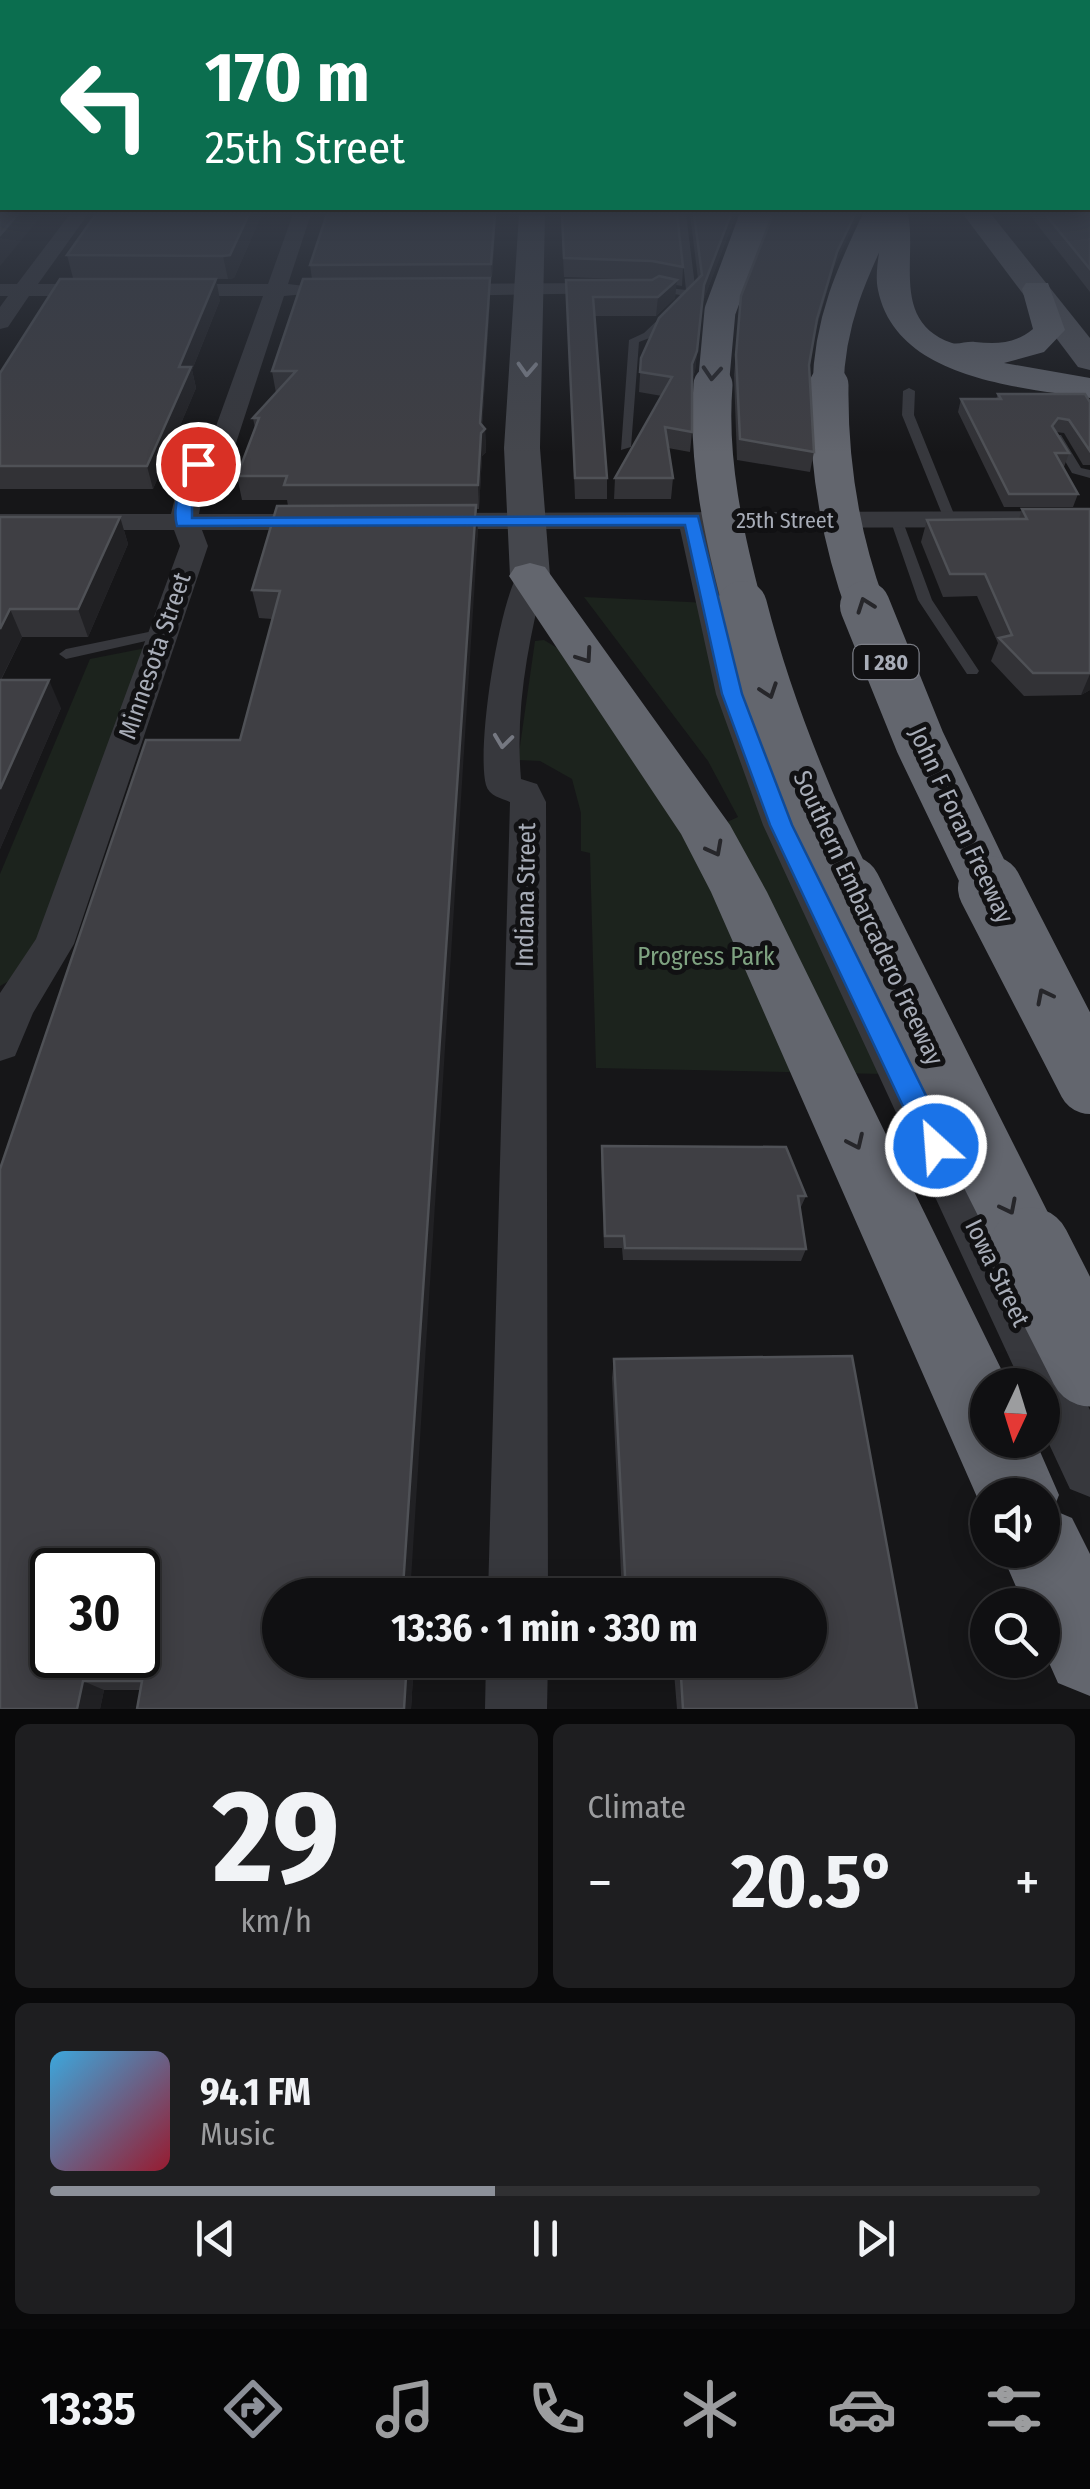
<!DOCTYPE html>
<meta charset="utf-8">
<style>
body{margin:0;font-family:"Fira Sans Condensed",sans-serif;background:#1e1e20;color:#f1f3f6;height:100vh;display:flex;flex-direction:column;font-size:38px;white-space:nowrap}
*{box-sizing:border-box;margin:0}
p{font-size:32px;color:#9c9d9f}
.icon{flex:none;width:55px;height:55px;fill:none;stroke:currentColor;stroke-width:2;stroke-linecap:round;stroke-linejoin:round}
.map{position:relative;height:1709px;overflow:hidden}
.sheet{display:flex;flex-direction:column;gap:15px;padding:15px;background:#09090a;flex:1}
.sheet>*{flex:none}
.banner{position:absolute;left:0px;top:0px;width:1090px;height:210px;box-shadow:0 5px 25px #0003,0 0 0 2px #303032;background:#0b6e4f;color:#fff;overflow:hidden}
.needle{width:65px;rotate:184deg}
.fabs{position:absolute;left:970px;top:1368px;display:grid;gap:20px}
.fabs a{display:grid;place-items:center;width:90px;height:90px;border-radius:50%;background:#101012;box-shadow:0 5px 25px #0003,0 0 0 2px #303032;font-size:50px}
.speed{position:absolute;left:30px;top:1548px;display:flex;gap:20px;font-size:50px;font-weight:700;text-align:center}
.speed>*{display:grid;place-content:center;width:130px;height:130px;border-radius:50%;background:#101012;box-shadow:0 5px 25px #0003,0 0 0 2px #303032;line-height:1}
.speed .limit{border:5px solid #111;border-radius:15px;background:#fff;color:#111}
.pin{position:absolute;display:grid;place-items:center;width:85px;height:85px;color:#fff;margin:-42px;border:5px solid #fff;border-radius:50%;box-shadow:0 2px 10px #0007}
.me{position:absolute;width:110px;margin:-55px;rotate:334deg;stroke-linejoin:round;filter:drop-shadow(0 0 8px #0008)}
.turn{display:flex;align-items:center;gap:35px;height:210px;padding:0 40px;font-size:45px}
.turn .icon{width:130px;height:130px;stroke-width:2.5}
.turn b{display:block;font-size:70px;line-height:85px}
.big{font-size:75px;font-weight:700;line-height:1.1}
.sheet .card{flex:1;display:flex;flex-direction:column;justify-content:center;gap:15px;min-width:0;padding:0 35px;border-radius:15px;background:#1e1e20}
.sheet .dial{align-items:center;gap:0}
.dial b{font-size:130px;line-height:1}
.song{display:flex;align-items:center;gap:30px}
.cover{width:120px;height:120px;border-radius:15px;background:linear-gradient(135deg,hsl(200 70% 55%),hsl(350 70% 35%))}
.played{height:10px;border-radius:5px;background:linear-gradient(90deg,#8c9099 45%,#303032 45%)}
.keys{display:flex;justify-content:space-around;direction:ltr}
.heat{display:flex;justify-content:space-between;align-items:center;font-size:55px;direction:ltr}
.sheet .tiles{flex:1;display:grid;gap:15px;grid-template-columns:1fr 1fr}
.card:last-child{grid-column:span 2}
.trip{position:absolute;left:262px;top:1578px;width:565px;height:100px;border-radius:50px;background:#101012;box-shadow:0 5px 25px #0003,0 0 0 2px #303032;font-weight:700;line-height:100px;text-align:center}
.tab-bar{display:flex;height:160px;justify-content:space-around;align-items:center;background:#060607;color:#9c9d9f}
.tab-bar .icon{width:70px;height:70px}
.tab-bar .on{color:#8c9099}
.tab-bar b{font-size:45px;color:#f1f3f6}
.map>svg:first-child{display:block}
</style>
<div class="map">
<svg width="1090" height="1709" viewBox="0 0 1090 1709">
<rect width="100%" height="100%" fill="#161618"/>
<g fill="#1c231d">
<path d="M584,597L709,603L884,1074L596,1068L590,853L581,851V813L572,779L540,761L518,760L535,641L544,640L559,649L686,841L738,817L708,761Z"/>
<path d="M146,648L40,950L18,976L0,986V874L90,659Z"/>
</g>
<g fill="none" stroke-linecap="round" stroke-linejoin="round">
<g fill="#37383d" fill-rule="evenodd">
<path d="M678,214H686L696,294L691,297L647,289L652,286L686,290Z"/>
<path d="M665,313L674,315L652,337L639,342L631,447L621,450L629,340L644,333Z"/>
<path d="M909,388L915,391L914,415L956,519L955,522L950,523L944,519L902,415L903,391Z"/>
<path d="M1053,435H1061L1081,468L1090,470V478L1072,473L1051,437Z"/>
<path d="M896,515L902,519L932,600L979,671L977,674H967L918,600L890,519Z"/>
<path d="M163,629L170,633L168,636L66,659L59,654L66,649Z"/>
</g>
<g fill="#37383d" fill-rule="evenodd">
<path d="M70,214H88L38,284H103L113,290L103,296H29L8,327L0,329V307L8,296H0V284H17Z"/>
<path d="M293,214H311L288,284L305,286L308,290L305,294L284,296L236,443L206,477L199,514H323L337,522L323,530H202L208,546L74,944L33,1013L15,1056L0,1061V993L36,939L180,546L174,530H0V514H171L180,477L211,440L263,296H168L158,290L168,284H268Z"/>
<path d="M613,283L623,289L620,293L438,296L428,290L438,284Z"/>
<path d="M1090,511V527L708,528L748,694L799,825L1090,1410V1497L1070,1489L1042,1429V1385H1022L763,825L716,694L680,529H428L414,521L428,513Z"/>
<path d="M530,567L540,570L545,576C528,642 515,710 521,779L537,784L546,802L548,1595H488L510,802C501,798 489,796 486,785C476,748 499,601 520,570Z"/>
<path d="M486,1660H548L547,1709H485Z"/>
</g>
<path fill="#45474d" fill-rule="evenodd" d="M519,214H545L540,448L550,576L544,585L530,588L516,585L510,576L504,448Z"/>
<path fill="#53555c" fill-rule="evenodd" d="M963,214H991L1090,338V370L1078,367Z"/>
<g fill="#63666e" fill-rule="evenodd">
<path d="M880,214H908C917,259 891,322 952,343C958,345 967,341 975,342C997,344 1015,344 1033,329L1022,289L1026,283H1048L1065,330L1044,352L1004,363L1090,378V398C1018,387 896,379 878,290C873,266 885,240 880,214Z"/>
<path d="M530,563L545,567L730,825L767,892L1009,1385H988V1440H1035L1059,1495L1053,1510L1072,1518L1090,1554V1696L1058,1683L1042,1647V1605H1024L1000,1550H1042V1495H988V1522L711,892L681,834L509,576L515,567Z"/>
</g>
<g stroke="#63666e" stroke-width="31">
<path d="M713,388L720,311L756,214"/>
<path d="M828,388C829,322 852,272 880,214"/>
</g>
<g stroke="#63666e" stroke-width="39">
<path d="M713,385C707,460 724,536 743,608"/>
<path d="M829,385C828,461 840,537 866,608"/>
</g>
<g stroke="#63666e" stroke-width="50">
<path d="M742,606C767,704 806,800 850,890"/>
<path d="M865,606L920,742L991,890"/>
</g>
<g stroke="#63666e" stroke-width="64">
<path d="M849,888L1031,1250"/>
<path d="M990,888L1090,1082"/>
</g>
<path stroke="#63666e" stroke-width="81" d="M1030,1248L1090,1366"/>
</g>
<g fill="#323236">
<path d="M96,214H262L234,278L228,279L73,278L67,255Z"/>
<path d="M496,214L492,277L391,278L490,299L482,426L485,429L486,452L482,456L479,509H476L478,533L280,1660H414L411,1709L140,1690H104L100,1709H0L272,619L259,618L252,590L288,506L287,500H242L237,476L255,428L253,418L276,393L272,371L312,279L310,265Z"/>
<path d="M561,214H677L683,267L682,286L676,285L675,298L656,316H594L607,478V499H575L566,280H653L564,277Z"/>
<path d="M690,214H736L702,304L695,371L692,379V432L690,452L668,448L673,478L671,499H614L615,478L662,396L639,392L641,358L698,279Z"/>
<path d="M1029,214H1090V292Z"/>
<path d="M833,270L814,336L809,365L814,452L810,472L737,460L734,375L741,296Z"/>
<path d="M220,300L192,370L196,388L153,489H0V373Z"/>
<path d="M998,394L1090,402V465H1083L1064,433L1056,432L1069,453L1064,467H1062L1078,494L1073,507H1004L958,412L961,399H996Z"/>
<path d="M1022,509H1090V690L1081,695L1024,696L991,661L998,643L977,596L943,597L921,542L927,520L1019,519Z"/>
<path d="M0,517H120L128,544L88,637H22L1,680L61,708L0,849Z"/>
<path d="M602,1146L806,1196L800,1209L806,1249L801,1261L623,1260L622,1248H604L601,1160Z"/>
<path d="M614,1359L917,1709H677L673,1660H810V1595H622L612,1378Z"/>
</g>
<g fill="#212124">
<path d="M18,214H43L0,266V235Z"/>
<path d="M249,214H262L234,278L228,279L223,256Z"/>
<path d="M495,214H496L492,277L491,264Z"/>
<path d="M731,214H736L702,304L704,285Z"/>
<path d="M855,214H859L833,270L813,338L817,319L837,252Z"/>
<path d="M490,278V299L482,432L485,429L486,452L482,456L479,509L478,485L480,423Z"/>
<path d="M216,279L220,300L192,370L196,388L153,489L147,466L179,367Z"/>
<path d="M677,280L675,298L656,316L658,297Z"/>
<path d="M697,351L695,371L690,384L692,364Z"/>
<path d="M476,505L478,533L410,1595L403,1587Z"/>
<path d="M120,517L128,544L88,637L78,609Z"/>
<path d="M10,609L22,637L0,681V629Z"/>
<path d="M1090,674V690L1081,695Z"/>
<path d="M49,680L61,708L0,849V789Z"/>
<path d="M407,1660H414L411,1709H404Z"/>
<path d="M83,1681L104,1690L100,1709H77Z"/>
</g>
<g fill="#3f3f44" stroke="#4f5156" stroke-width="2.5" fill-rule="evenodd">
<path d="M0,214H18L0,235Z"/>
<path d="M96,214H249L230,255L223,256L67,255Z"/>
<path d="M327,214H495L491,264L310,265Z"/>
<path d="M562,214H677L683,267L652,261L564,258Z"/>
<path d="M694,214H731L704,285L697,351L692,364V432L665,427L673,478H615L672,377L640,372L641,358L659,318L702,275Z"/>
<path d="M773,214H855L837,252L817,319L809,365L814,452L740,439L736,355L741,296Z"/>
<path d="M1045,214H1090V269Z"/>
<path d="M659,276L677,280L658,297H593L607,478H575L566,280H652Z"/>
<path d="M490,278L480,423L485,429L481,433L478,485H284L287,476H237L259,418H253L296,371H272L303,279Z"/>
<path d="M60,279H216L179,367H191L147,466H0V373Z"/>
<path d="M998,394H1085L1090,402V451L1069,420L1058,418L1052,426L1069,453H1055L1078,494H1009L961,399H1001Z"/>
<path d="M476,505L403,1587L412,1588V1595H280V1660H407L404,1709H137L142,1681H83L77,1709H0V1169L146,740H240L280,591L252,590L277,506ZM52,1570H138V1655H52Z"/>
<path d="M1022,509H1090V673H1033L999,638L1012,635L985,574H950L927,520L1027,519Z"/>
<path d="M0,517H120L78,609H10L0,629Z"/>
<path d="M0,680H49L0,789Z"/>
<path d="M602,1146L786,1147L806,1196H798L806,1249L625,1248L624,1236H605Z"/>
<path d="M852,1356L917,1709H683L680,1660H810V1595H626L614,1359Z"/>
</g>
<defs><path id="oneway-chevron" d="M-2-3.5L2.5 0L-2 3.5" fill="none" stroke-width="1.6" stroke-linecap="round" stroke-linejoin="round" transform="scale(2.5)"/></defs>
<use stroke="#858993" href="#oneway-chevron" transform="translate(527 369) rotate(93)"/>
<g stroke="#26262a">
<use href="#oneway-chevron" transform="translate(712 373) rotate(94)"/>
<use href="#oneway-chevron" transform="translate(865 605) rotate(-110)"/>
<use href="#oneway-chevron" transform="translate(585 656) rotate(55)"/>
<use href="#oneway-chevron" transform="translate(769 691) rotate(71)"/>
<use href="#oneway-chevron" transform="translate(715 849) rotate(62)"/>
<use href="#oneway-chevron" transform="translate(1044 996) rotate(-117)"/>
<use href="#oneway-chevron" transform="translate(856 1142) rotate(65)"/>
<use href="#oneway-chevron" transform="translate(1009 1207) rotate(63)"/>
</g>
<use stroke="#757881" href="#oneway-chevron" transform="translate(503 741) rotate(97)"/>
<linearGradient id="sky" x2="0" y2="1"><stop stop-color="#0c0c0d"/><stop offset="0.47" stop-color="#363c48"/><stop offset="1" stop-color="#363c48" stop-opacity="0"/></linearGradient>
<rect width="1090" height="453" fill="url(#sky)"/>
<path fill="#1a73e8" stroke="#114b97" stroke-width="2.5" d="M198,459L206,464L192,501V518L698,516L742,694L792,825L946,1136L950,1146L946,1155L936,1158L926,1155L770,825L722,694L685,525L177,526C172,508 181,468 198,459Z"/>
<g text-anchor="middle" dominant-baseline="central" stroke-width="10" stroke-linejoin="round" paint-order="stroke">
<g font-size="22" fill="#a8adb8" stroke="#111113">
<text x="785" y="520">25th Street</text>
</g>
<rect fill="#111113" stroke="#7b7e86" stroke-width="2.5" x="853.5" y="645" width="65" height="34" rx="8"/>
<g font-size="22" font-weight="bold" fill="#a8adb8">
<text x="886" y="662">I 280</text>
</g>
<g font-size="25" fill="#a8adb8" stroke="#111113">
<text transform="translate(155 656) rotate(-71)">Minnesota Street</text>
<text transform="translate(961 825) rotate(65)">John F Foran Freeway</text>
<text transform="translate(526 895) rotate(-89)">Indiana Street</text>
<text transform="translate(868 918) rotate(65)">Southern Embarcadero Freeway</text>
<text transform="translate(997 1273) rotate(64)">Iowa Street</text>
</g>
<g font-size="25" fill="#7fa381" stroke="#111113">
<text x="706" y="957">Progress Park</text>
</g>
</g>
</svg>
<div class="fabs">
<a><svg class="needle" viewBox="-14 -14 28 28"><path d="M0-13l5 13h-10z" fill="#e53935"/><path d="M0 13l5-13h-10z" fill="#9c9d9f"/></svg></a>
<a><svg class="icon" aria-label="sound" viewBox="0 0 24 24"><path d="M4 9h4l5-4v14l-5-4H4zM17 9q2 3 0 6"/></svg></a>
<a><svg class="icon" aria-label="search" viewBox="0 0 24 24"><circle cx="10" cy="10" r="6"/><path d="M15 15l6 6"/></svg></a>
</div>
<div class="speed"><div class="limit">30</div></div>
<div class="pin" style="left:198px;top:464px;background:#d93025"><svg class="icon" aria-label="arrive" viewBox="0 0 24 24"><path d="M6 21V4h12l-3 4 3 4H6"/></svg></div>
<svg class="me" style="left:936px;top:1146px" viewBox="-20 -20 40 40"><circle r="17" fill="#1a73e8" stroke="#fff" stroke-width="3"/><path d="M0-11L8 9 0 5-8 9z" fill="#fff"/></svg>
<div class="trip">13:36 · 1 min · 330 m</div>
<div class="banner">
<div class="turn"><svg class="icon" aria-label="left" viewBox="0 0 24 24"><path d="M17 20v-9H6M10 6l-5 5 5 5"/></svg><div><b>170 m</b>25th Street</div></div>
</div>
</div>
<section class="sheet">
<div class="tiles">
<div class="card dial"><b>29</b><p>km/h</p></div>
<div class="card"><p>Climate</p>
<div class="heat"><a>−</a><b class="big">20.5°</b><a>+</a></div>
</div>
<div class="card">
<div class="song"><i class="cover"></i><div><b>94.1 FM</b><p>Music</p></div></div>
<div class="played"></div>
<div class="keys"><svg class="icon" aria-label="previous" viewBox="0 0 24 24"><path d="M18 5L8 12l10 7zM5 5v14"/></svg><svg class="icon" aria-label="pause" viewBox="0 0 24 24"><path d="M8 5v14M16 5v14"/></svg><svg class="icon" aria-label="next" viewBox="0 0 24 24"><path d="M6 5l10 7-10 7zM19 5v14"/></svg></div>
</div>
</div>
</section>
<nav class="tab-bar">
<b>13:35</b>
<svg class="icon on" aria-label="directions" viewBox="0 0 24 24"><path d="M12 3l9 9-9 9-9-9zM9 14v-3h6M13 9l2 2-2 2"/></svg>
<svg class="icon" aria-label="music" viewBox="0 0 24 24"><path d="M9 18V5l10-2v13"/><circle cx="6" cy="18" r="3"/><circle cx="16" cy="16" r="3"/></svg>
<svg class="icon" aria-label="phone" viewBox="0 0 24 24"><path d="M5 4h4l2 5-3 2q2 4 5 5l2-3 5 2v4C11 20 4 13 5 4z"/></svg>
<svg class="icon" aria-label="climate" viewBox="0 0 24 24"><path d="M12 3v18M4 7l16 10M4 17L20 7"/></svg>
<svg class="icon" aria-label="car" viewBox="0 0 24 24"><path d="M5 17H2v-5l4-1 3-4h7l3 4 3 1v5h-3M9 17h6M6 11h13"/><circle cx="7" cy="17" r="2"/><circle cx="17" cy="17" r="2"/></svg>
<svg class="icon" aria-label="filters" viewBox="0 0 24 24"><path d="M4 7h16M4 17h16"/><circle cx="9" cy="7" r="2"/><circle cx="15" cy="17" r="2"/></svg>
</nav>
